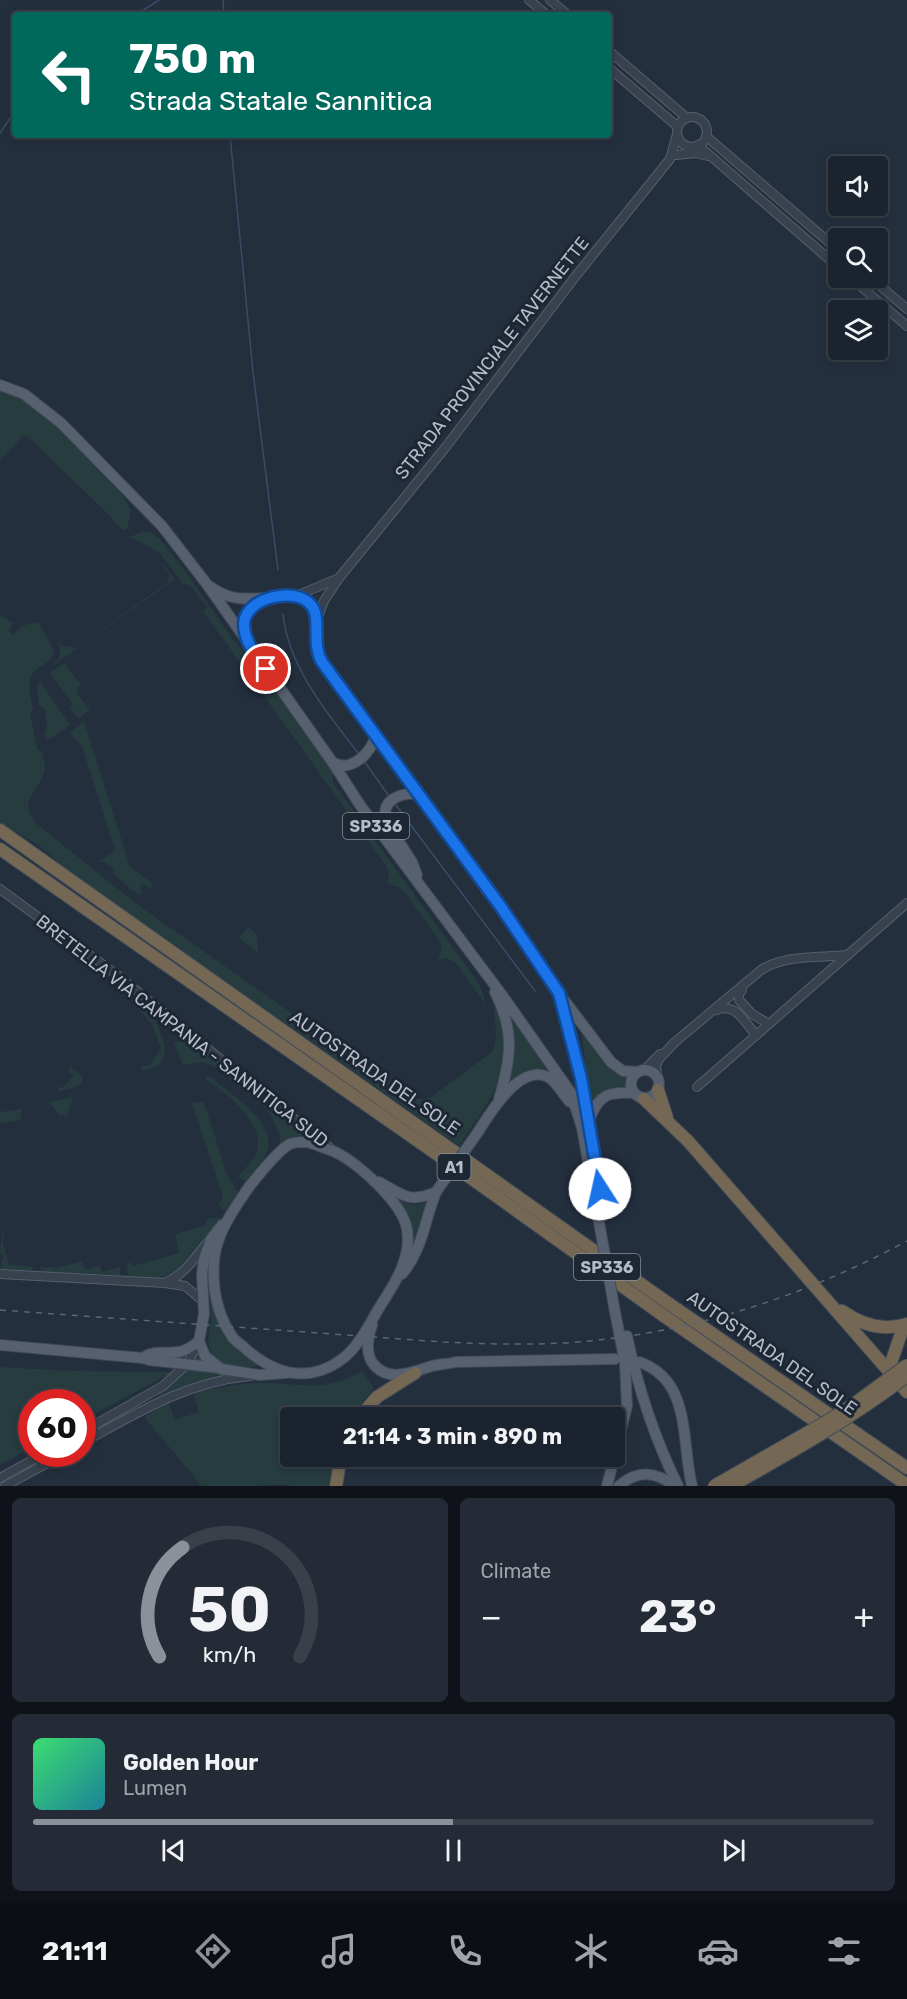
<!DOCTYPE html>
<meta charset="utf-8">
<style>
body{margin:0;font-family:Rubik,sans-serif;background:#242b36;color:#f1f3f6;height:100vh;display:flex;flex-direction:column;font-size:22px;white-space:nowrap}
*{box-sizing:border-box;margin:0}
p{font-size:20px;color:#a0a4aa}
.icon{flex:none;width:33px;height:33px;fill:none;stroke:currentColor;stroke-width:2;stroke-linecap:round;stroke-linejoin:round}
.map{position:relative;height:1486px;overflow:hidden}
.drawer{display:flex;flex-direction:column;gap:12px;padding:12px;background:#0f1319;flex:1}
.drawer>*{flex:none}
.hud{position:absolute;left:12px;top:12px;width:600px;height:126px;border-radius:6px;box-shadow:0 3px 9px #0003,0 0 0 2px #39404a;background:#00695c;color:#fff;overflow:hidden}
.buttons{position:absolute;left:828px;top:156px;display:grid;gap:12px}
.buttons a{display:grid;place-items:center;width:60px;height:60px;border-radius:6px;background:#1b232e;box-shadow:0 3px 9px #0003,0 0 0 2px #39404a;font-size:30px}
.speed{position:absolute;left:18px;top:1389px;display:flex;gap:12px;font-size:30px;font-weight:700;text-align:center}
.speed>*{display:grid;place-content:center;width:78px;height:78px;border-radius:50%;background:#1b232e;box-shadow:0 3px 9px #0003,0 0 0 2px #39404a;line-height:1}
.speed .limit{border:9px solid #d22;background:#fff;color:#111}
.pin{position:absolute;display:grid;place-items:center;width:51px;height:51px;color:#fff;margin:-26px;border:3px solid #fff;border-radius:50%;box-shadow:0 2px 6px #0007}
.me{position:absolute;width:66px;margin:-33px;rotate:350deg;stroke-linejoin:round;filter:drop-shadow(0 0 4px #0008)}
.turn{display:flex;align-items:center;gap:21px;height:126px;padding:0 18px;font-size:27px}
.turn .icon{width:78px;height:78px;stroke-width:2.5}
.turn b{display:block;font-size:42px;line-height:51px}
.big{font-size:45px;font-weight:700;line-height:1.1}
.drawer .widget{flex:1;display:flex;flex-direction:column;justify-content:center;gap:9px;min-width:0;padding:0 21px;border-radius:9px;background:#242b36}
.drawer .dial{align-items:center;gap:0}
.dial svg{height:156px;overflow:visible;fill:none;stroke:#39404a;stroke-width:7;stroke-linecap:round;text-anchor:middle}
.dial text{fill:#f1f3f6;stroke:none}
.song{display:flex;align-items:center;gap:18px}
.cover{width:72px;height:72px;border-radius:9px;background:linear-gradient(135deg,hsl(140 70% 55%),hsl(190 70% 35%))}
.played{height:6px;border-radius:3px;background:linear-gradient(90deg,#8c9099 50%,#39404a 50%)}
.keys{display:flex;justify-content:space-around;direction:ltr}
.heat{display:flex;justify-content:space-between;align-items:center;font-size:33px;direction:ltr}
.drawer .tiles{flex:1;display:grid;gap:12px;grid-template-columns:1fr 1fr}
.widget:last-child{grid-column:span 2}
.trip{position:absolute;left:280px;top:1407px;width:345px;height:60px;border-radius:6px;background:#1b232e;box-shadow:0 3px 9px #0003,0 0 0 2px #39404a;font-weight:700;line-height:60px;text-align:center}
.menu{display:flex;height:96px;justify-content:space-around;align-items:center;background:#0b0e12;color:#a0a4aa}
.menu .icon{width:42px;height:42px}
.menu .active{color:#8c9099}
.menu b{font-size:27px;color:#f1f3f6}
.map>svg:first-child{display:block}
</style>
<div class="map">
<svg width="907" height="1486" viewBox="0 0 907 1486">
<rect width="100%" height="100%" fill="#242f3e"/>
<g fill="#263c3f">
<path d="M0,388L7,389L38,408L110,479L124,497L131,511L127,529L122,530L107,513L27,436H23L0,461Z"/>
<path d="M141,532H149L159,538L180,564L237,645L256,663L331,767L334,784L480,985L486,1005L456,963L446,958L438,960L442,948L439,940L404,891L399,887L387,884L389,874L387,867L203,611L207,607L190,585L183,584L160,553L130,537Z"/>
<path d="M158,559L175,579L51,667C58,661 63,654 59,643L64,646L77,648L168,582L169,575Z"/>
<path d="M0,615L13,623L9,631L13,635L21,626L38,622L54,650C53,664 38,664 32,675C27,685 31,698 33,709L30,713L37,749L42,752C43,757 45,762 45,767C44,789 13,801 38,825L134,902L413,1099H425L431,1097L492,1052C500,1036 493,1021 494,1004C523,1060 490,1101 459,1146C327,1051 193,959 60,865C44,844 21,837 0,822Z"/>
<path d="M65,663L81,685L77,688V693L90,710L78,719L70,708L73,705L50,673Z"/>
<path d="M41,683L70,725L52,738L48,739L45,736L44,732L47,728L45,709L39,705L37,685Z"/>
<path d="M84,721L130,867L153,884L150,888L142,884L139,889L144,893L139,895L114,875L113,869L104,862H98L115,850L82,746L70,733Z"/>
<path d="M248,927L257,934L258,953L239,938Z"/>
<path d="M128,992C147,1008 154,1013 162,1037C169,1059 163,1066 142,1071L141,1066H149L161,1049L153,1026L134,1002L125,995Z"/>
<path d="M512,1020L547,1069C530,1067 519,1073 508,1086C515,1061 515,1045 512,1020Z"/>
<path d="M581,1030C594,1047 605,1072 628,1077L626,1083L627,1089L591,1107Z"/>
<path d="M188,1039L321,1145L310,1141L279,1150L280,1135L268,1110L214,1066L201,1062L183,1065L174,1043Z"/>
<path d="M69,1065L82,1076V1083L74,1088L59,1091L58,1089L60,1086L63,1088L74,1075L69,1072Z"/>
<path d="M206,1076L212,1078C231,1095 280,1124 266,1155C261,1164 252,1173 246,1182L238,1177C244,1169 255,1160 257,1151C265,1122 227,1094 206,1079Z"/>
<path d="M73,1097L67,1116L59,1115L49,1102Z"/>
<path d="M204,1102L228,1178L239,1193L226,1211L218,1206L223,1196L192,1103Z"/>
<path d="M22,1109L20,1120L5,1123L0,1122V1112Z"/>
<path d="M386,1192C404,1202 408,1209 428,1202L413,1252Z"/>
<path d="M209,1218H222L179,1274L161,1280L128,1276L127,1264L131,1262L133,1266L179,1253L175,1234L204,1226Z"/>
<path d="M2,1230L4,1237L2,1240L9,1265L34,1267L31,1271L0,1270L3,1256L0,1254Z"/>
<path d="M208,1259L219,1315L257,1364V1366C240,1369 215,1368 209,1347C207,1337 211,1326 211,1315C210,1296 207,1278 208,1259Z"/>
<path d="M82,1261L85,1270L99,1265L102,1272L120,1267V1275L41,1272L40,1267L57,1268Z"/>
<path d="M199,1346L203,1357L245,1375L191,1386L158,1396Z"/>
<path d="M0,1367L74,1371L173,1372L83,1420L82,1402H32L31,1448L0,1465Z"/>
<path d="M362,1371L374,1388L351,1417L291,1418V1456L334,1457L329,1486H289L283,1484L258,1486H202L144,1417L169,1402L174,1420L199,1412L193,1393C215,1388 239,1383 262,1383C300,1383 327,1393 362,1371Z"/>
</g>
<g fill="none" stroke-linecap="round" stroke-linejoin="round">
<g stroke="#394c67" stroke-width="1.5">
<path d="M223,0L224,15"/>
<path d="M136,15L159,0"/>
<path d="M0,133L15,111"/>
<path d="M230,135L253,372L278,570"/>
<path d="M283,614C288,666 327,713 358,753"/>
<path d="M364,761L389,796"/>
<path d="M395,804L535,991"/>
</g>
<g stroke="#565f6c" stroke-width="10">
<g id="minor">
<path d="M529,0L547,15"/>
<path d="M550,0L568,15"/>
<path d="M609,51L687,118"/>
<path d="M609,68L678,127"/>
<circle cx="692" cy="132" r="15"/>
<path d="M706,136L838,250"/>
<path d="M698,145L838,267"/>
<path d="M676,155L696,153L708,156"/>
<path d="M851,278L907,326"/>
<path d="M871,278L907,309"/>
<path d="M296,596L339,578"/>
<path d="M316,622L324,601L339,578L445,448L575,277L670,159L677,134"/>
<path d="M0,889L117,975L330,1148"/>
<path d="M742,990L739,994V1000L752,1014L769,1024"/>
<path d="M717,1010C736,1002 745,1023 756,1035"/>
<path d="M644,1070L660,1054"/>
<path d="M657,1076L656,1066L659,1059L675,1042L761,970C786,954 819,958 848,955"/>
<path d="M697,1087L907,903"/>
<path d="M0,1274L165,1283L185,1286L203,1301"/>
<path d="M165,1283C184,1275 194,1259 207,1243"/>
<path d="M82,1432L163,1386L187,1364L199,1341"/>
<path d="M82,1443C137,1413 186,1382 250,1376"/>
<path d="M0,1478L43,1454"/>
<path d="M5,1486L64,1454"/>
</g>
</g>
<g stroke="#414a57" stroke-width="12">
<g id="major">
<path d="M0,385L24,394L61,423L162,526L206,583L333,763L360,805L502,995L571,1093L582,1128L599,1222"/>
<path d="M211,587C230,601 245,599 268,598"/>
<path d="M247,638C245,631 243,625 245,618C251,598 283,593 300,597C324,608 313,635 318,655L375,736C373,748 361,762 348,765C343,767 338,764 333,763"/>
<path d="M372,732L501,907L559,993L581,1078L592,1141"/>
<path d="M417,875L412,862L387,823C379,800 400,792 419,794"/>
<path d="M495,992C515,1031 511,1059 499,1099"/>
<path d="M564,1000L611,1062L623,1071L638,1072"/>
<circle cx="645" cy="1084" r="14"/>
<path d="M590,1118C599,1094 609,1092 634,1093"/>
<path d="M478,1132C490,1113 520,1063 548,1077C557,1082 563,1095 570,1102"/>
<path d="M308,1142C316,1145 325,1148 333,1151C357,1162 402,1202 407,1229C412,1258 394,1285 379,1308C368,1327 357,1350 338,1362C306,1383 274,1373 247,1350C243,1346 237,1342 233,1338C217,1315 212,1287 214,1260C217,1232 234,1209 249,1187C257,1177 278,1150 290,1144C294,1142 303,1142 308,1142Z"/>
<path d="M379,1182C402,1194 408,1204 436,1192"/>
<path d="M222,1225L211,1239L204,1259L202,1274L204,1314L199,1341L205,1356L221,1369L259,1375L287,1373"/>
<path d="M402,1274C423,1249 424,1222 436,1192"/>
<path d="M372,1325C368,1337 365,1351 372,1362C387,1384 412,1372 432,1366C440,1364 448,1364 456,1362L615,1359"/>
<path d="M627,1336C638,1388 655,1439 678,1486"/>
<path d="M0,1345L142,1358L149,1360L220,1368"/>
<path d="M144,1357C154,1350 166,1354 178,1352C186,1351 193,1346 199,1341"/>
<path d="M639,1362C692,1380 681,1442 692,1486"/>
<path d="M607,1486L627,1406L625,1363L615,1312"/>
<path d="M619,1486C638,1469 656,1472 675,1486"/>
</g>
</g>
<g stroke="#434c59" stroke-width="14">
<g id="highway">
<path d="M0,830L665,1301L907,1468"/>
<path d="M0,849L461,1171L664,1316L907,1485"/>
<path d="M658,1090L667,1118"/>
<path d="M644,1099L688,1141L907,1392"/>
<path d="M842,1311C862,1325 883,1332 907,1324"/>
<path d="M893,1377L891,1363L904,1325"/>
<path d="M359,1418L377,1397L415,1373"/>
<path d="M336,1486L341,1456"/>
</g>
</g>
<use href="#minor" stroke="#38414e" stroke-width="8"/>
<use href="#major" stroke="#56606e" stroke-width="10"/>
<use href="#highway" stroke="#746855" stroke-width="12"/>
<path stroke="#5a6575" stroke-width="1.5" stroke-dasharray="6 6" stroke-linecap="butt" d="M0,1310L443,1342C483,1344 524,1345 565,1343C686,1335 801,1298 907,1241"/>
<g stroke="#414a57" stroke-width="12" stroke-linecap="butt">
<g id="major-bridge">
<path d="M436,1192L478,1132"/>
<path d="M599,1222L615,1312"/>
</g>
</g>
<g stroke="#434c59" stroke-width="14" stroke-linecap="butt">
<g id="highway-bridge">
<path d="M714,1486L824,1423L851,1406L907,1365"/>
<path d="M731,1486C792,1452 852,1418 907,1376"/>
</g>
</g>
<use href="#major-bridge" stroke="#56606e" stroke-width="10"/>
<use href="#highway-bridge" stroke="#746855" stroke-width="12"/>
</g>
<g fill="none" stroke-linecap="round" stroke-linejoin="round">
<g stroke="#114b97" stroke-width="15">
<path id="route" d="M266,669C256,656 244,641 244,624C245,597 296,586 311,605C322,617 311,644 322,662L501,907L559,993L581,1078L600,1189"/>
</g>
<use href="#route" stroke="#1a73e8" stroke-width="10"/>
</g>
<g text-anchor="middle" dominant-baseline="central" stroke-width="6" stroke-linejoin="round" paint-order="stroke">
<g fill="#1d2633" stroke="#878f9c" stroke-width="1.5">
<rect x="343" y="813" width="66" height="26" rx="4.5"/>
<rect x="437.5" y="1154" width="33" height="26" rx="4.5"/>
<rect x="574" y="1254" width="66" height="26" rx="4.5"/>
</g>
<g font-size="16" font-weight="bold" fill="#b4bcc9">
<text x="376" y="826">SP336</text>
<text x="454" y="1167">A1</text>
<text x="607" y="1267">SP336</text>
</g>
<g font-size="18" fill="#b4bcc9" stroke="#1d2633">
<text transform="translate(492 358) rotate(-52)">STRADA PROVINCIALE TAVERNETTE</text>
<text transform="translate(182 1031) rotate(38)">BRETELLA VIA CAMPANIA - SANNITICA SUD</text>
<text transform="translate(375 1073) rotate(35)">AUTOSTRADA DEL SOLE</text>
<text transform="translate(772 1353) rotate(35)">AUTOSTRADA DEL SOLE</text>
</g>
</g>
</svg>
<div class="buttons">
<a><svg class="icon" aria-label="sound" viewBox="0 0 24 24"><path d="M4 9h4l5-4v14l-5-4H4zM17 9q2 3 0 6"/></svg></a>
<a><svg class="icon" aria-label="search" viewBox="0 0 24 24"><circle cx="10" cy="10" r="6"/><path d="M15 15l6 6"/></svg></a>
<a><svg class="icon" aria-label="layers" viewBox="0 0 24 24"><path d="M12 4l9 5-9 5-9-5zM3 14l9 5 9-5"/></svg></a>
</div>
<div class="speed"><div class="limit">60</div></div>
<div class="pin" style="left:266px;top:669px;background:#d93025"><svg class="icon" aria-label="arrive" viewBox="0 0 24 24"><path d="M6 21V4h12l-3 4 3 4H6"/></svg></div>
<svg class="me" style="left:600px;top:1189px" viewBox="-20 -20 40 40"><circle r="19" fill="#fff"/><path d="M0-13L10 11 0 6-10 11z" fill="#1a73e8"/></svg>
<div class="trip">21:14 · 3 min · 890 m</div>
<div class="hud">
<div class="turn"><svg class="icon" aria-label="left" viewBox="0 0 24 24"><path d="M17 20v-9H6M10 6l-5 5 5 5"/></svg><div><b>750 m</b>Strada Statale Sannitica</div></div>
</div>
</div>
<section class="drawer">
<div class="tiles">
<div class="widget dial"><svg viewBox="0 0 100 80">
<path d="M14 69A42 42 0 1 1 86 69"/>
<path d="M14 69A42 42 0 0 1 26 13" stroke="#8c9099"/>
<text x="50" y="56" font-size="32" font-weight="700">50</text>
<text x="50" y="72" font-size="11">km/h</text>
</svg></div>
<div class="widget"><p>Climate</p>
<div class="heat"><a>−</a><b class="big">23°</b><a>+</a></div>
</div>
<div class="widget">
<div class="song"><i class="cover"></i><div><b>Golden Hour</b><p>Lumen</p></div></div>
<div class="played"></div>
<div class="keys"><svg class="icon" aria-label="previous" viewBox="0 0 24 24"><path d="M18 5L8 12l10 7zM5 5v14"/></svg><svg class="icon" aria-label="pause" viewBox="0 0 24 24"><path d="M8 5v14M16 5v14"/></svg><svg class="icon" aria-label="next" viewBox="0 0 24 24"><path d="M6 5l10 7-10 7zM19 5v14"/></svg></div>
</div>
</div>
</section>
<nav class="menu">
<b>21:11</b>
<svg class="icon active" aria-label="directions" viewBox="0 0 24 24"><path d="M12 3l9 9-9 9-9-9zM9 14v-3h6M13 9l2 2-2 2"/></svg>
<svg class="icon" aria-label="music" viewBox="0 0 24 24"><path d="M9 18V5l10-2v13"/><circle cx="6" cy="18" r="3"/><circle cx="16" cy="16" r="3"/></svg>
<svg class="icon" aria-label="phone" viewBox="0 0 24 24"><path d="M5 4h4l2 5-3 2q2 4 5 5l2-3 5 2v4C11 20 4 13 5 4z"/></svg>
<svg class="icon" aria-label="climate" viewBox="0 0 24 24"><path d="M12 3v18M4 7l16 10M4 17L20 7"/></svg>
<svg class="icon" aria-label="car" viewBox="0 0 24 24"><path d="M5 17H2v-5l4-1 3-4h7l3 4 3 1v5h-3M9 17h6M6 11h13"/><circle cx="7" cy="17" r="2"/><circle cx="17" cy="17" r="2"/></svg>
<svg class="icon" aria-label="filters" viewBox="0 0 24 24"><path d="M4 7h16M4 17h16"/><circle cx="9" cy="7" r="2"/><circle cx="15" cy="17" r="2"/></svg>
</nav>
